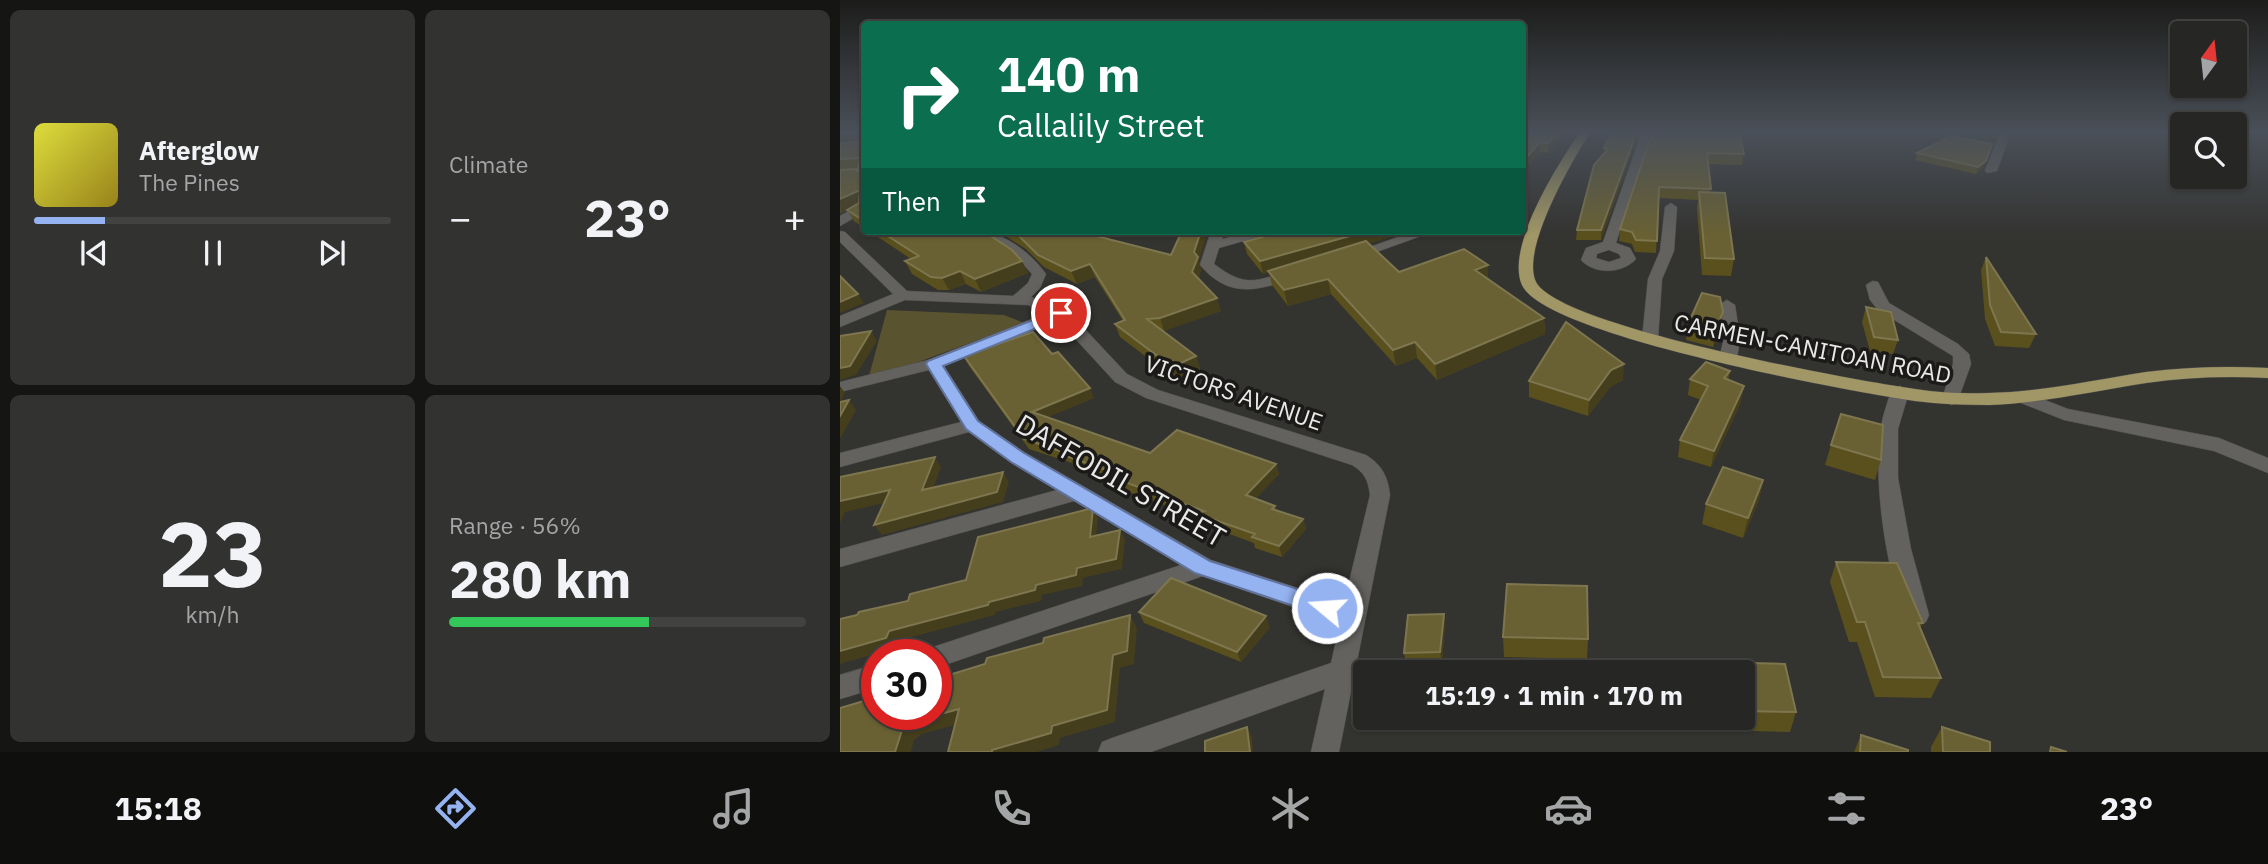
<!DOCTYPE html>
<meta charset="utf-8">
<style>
body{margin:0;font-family:"IBM Plex Sans",sans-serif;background:#323231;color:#f1f3f6;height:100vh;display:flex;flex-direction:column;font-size:26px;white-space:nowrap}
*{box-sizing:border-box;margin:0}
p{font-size:23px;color:#a4a5a6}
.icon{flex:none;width:38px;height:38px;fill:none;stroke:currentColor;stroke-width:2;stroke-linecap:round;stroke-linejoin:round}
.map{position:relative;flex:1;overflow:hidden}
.drawer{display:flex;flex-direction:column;gap:10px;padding:10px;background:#151514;width:840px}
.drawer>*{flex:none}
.guide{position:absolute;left:21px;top:21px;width:665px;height:214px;border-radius:7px;box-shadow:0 2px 5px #0004,0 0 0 2px #424341;background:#0b6e4f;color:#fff;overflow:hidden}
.needle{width:46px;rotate:15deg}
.tools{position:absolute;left:1330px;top:21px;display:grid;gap:14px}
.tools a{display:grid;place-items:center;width:77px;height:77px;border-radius:7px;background:#262624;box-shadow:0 2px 5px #0004,0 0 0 2px #424341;font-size:35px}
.speed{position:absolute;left:21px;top:639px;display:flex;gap:14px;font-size:35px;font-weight:700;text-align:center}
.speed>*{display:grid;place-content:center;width:91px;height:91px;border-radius:50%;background:#262624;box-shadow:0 2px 5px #0004,0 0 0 2px #424341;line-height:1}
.speed .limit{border:10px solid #d22;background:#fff;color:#111}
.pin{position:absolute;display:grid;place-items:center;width:60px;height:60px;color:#fff;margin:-30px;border:4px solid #fff;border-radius:50%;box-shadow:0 2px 7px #0007}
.me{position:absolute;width:77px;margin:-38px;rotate:288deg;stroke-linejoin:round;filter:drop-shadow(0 0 5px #0008)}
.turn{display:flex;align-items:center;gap:24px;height:147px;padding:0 21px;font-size:32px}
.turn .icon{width:91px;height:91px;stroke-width:2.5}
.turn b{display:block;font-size:49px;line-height:60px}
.then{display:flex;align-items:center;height:66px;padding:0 21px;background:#0003;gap:14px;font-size:26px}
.big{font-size:52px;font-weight:800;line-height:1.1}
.drawer .card{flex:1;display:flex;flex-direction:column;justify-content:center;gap:10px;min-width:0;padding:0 24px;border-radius:10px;background:#323231}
.drawer .dial{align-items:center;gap:0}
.dial b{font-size:91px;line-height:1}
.song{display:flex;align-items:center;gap:21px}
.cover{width:84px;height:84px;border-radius:10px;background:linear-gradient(135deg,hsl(60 70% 55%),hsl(50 70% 35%))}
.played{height:7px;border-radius:4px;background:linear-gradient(90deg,#95b2f1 20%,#424341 20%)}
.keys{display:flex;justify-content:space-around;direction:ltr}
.heat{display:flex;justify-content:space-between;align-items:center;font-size:38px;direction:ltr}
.charge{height:10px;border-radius:5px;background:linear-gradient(90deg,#34c759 56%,#424341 0)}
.drawer .tiles{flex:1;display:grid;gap:10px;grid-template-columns:repeat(2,1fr)}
.trip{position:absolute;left:513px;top:660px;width:402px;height:70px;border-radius:7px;background:#262624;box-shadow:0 2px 5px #0004,0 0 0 2px #424341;font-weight:800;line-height:70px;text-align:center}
.tab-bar{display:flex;height:112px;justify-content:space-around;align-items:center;background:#0f0f0e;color:#a4a5a6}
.tab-bar .icon{width:49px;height:49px}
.tab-bar .current{color:#95b2f1}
.tab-bar b{font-size:32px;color:#f1f3f6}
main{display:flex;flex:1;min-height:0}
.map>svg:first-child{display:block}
</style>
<main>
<section class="drawer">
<div class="tiles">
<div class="card">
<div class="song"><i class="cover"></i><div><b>Afterglow</b><p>The Pines</p></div></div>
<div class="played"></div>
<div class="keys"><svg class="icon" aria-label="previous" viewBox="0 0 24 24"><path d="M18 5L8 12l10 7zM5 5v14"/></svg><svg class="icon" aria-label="pause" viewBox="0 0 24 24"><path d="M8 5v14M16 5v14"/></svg><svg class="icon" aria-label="next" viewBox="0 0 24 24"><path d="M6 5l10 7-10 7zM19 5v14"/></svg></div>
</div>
<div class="card"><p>Climate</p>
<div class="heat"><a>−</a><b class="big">23°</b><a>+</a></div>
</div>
<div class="card dial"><b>23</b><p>km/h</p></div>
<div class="card"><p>Range · 56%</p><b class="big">280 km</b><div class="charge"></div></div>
</div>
</section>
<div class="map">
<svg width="1428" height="752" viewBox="0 0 1428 752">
<rect width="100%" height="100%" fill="#333330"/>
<path fill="#5a532f" d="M47,310L164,315L184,323L70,365L29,376Z"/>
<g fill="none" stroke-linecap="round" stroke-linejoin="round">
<g stroke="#51504e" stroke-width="1">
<g id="minor">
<path d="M682,131H687L692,138L687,150L682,153Z"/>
<path d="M798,131H808V143L776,243L790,248L796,259C782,274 755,275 741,260L746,248L763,242L798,143ZM769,250L779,254L781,258L769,262L756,258L757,254Z"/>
<path d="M1161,131H1171L1157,171L1147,173L1145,171Z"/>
<path d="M682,168L686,169L688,175L682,178Z"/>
<path d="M24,203V212L0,226V216Z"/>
<path d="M831,203L837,207L834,251L822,279L818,339L810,344L802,339L808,279L820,251L825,207Z"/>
<path d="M0,231L5,232L67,291L173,296L188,283L192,274L179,260L135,231C163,231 190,252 206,274L200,288L191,297L227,310L287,374L318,390L526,455C542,465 548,477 550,495L499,752H471L485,689L311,752H258L262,742L272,738L491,663L500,623L363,576L96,668V654H84L87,649L341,565L234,501L0,567V549L217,490L170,462L129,432L0,467V453L121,422L89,370L0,392V382L88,360L207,313L188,305L65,300L0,327V316L53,294L0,242ZM218,320L275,382L306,398L512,465C525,473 528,480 530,495L504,603L371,560L184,452L139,421L104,366Z"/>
<path d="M371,231H385L382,239L415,231H438L379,248L374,264C407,289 415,280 451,271L458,275L456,278C418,290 390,300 360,265Z"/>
<path d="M575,231H595L517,259H507L505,256Z"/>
<path d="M1033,281L1038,282L1049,303L1118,344L1129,354L1131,364L1117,403L1111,405L1102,399L1113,364V356L1038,310L1030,300L1026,285Z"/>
<path d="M887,300L895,305L900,338L897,359L888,364L879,359L884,338L879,305Z"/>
<path d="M1060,386L1069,392L1058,429V478L1071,549L1089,615L1086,622L1077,625L1068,622C1045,575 1028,456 1046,407C1049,398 1050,389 1060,386Z"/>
<path d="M1182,391L1228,409L1379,438L1428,458V473L1374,451L1224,420L1176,401L1173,397Z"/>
<path d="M37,664V688L0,699V675Z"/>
</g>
</g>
<g stroke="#51504e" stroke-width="1">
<path id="major" d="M741,131H751C733,159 680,249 696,282C719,327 1016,381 1075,389C1100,393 1124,394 1149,393C1202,392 1254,380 1306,372C1347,367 1387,366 1428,368V378C1387,376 1347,377 1306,383C1254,391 1202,403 1149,405C1124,405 1100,404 1075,401C1014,392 705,336 682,285C665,247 719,162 741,131Z"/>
</g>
<use href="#minor" fill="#63625f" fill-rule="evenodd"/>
<use href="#major" fill="#a19766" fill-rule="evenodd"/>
</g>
<g fill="#5a501d">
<path d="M0,131H24V228L14,221L7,210L0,213Z"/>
<path d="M689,131H729L708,153L700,152L687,167L682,166V145L689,141L692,135Z"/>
<path d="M811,136L904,154L902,165L868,164L870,193L894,259L891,276L862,275L857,208L858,200L819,198L816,253L795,252L792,244L779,241L780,229Z"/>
<path d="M795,143L761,240H736L737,230L764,154V148Z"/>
<path d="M1077,153L1143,168L1136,174L1075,160Z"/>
<path d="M29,231H143L188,273L141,292L126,284L109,290H98L72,274L65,261L71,259Z"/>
<path d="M145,231H261L270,240L359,261L361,270L358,279L381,311L323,331L356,356L360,369L337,380L280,337L275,324L283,321L255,277L237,284L204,267L186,249L167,237Z"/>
<path d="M443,231H571L529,243L559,272L648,265V279L704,318L705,334L597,380L577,358L556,366L491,294L448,306L432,285L429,272L423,274L407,254L404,242Z"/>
<path d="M1146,257L1196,334L1189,348L1155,346L1145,319L1141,270Z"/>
<path d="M1026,307L1058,340L1053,354L1030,351L1022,322Z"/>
<path d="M849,322L880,330L873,347L846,340Z"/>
<path d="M212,354L254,398L207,417L310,453L436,464L439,474L416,498L435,506L436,510L463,519L466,529L442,557L415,548L414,543L359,523L357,517L283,490L280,484L234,467L232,463L189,449L129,366L124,356Z"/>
<path d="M890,371L888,380L901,402L871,467L838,457L840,440L861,400L848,395L850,379Z"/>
<path d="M783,380L770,387L748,416L689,397V381Z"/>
<path d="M991,445L1041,460L1035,480L985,465Z"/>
<path d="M923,480L919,500L903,538L862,524L866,504Z"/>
<path d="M996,562L1083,623L1080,628L1101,678L1091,698L1035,697L1017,642H1009L990,582Z"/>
<path d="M299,612L430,627L401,662L304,623Z"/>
<path d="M604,614L605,624L602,663H566L564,653Z"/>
<path d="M663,637L748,639L747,659L664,657Z"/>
<path d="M870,662L945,664L956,712L950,732L874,730L872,718H903V672H868Z"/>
<path d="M1102,727L1150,752H1091V747Z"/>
<path d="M1021,735L1068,752H1014Z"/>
</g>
<g fill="#443e1c">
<path d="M18,131L24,141L0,146V134Z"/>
<path d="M720,131H729L708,153V143Z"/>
<path d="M796,134L795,143L761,240V230Z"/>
<path d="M700,142V152L687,167V157Z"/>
<path d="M1152,144L1143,168L1136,174L1138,167Z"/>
<path d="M24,164V181L17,171Z"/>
<path d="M20,190L24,202L1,213L0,199Z"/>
<path d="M361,231H368L359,261L361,270L356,285L352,272L354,252Z"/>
<path d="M528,231H571L423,274L420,261Z"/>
<path d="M268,233L272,245L260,237Z"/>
<path d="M182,261L188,273L141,292L135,279Z"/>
<path d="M250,264L255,277L237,284L231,271Z"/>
<path d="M648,265V280L635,270Z"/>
<path d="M120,271L126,284L109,290L102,278Z"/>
<path d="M488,279L491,294L448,306L444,290Z"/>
<path d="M18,294L24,303L0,313V302Z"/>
<path d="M377,298L381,311L324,331L320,318Z"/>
<path d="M883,312L880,330L873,347L876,329Z"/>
<path d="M704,318L705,334L597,380L595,364Z"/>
<path d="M31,331L37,341L16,375L0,380V368Z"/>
<path d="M575,342L577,358L556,366L553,350Z"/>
<path d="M356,356L360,369L337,380L332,367Z"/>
<path d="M784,364L783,380L770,387L748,416L749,400L771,370Z"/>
<path d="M0,386L5,393L0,402Z"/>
<path d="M904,386L901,402L871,467L874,451Z"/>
<path d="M250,388L254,398L197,422L192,412Z"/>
<path d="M9,400L16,410L0,439V416Z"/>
<path d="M95,457L101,467L89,500L82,490Z"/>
<path d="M436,464L439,474L410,505L406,495Z"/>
<path d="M163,472L169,482L163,502L42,535L34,525Z"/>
<path d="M923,480L919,500L903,538L908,518Z"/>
<path d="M50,490L57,500L5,512L0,523V501Z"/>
<path d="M253,508L258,518L255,547L250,537Z"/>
<path d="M463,519L466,529L442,557L439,546Z"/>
<path d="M280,530L285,540L282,569L243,578L242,586L202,595L201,601L156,612L155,615L57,641L55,648L0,664V651L49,631L149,602L196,585L237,568Z"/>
<path d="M604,614L605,624L602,663L600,652Z"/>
<path d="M290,615L297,628L294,664L280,668L275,722L220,738L219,745L197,752H152V750L212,726L273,655Z"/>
<path d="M426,616L430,627L401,662L397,652Z"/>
<path d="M119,709L129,721L82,734L74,740L71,752H55L63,727L71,722Z"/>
<path d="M407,727L412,737L413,752H410Z"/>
</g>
<g fill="#696133" stroke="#7d764f" stroke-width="2">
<path d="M0,131H24V164L17,171H24V221L7,210L19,203L20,190L0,199V170L18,169L20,158L0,159V144L20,141L18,131L0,134Z"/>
<path d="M693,131H720L708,143L700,142L687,157L682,156V145L689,141Z"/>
<path d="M776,131H796V134L761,230H737L754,165L768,149L764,148L767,141Z"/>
<path d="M823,131H899L904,154L867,153L871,189L819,187L817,241L796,240L792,232L780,229L811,136Z"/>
<path d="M1111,136L1152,144L1146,161L1138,167L1077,153Z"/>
<path d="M859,192L885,193L894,259L865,258Z"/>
<path d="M40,231H143L172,250L182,261L135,279L120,271L102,278L91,277L65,261L79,256Z"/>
<path d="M171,231H261L268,233L260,237L331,255L342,231H361L354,252L358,257L352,272L377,298L320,318L307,319L356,356L332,367L275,324L285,320L250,264L231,271L198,255L180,237Z"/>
<path d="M443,231H528L420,261L404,242Z"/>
<path d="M526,241L559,272L624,249L648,265L635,270L704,318L595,364L575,342L553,350L488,279L444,290L428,271Z"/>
<path d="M1146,257L1196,334L1161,332L1150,305Z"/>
<path d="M0,276L18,294L0,302Z"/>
<path d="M862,293L880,297L883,312L876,329L849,322Z"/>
<path d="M1026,307L1051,312L1058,340L1034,337Z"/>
<path d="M726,322L784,364L771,370L749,400L689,381Z"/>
<path d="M31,331L10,366L0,368V336Z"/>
<path d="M193,332L212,354L218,352L250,388L192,412L310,453L337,430L436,464L406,495L435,506L432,509L463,519L439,546L412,537L415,534L355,513L364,511L279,480L284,476L229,457L232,455L184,439L124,356Z"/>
<path d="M866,362L890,371L884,378L904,386L874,451L840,440L868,386L850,379Z"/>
<path d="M9,400L0,416V402Z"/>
<path d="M1001,414L1043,425L1041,460L991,445Z"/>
<path d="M95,457L82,490L163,472L157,492L34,525L50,490L0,501V477Z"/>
<path d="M883,467L923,480L908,518L866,504Z"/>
<path d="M253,508L250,537L280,530L276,559L237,568L236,575L196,585L195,590L149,602L148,605L49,631L46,638L0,651V619L17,615L19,612L68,601L70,594L126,580L138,537Z"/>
<path d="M996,562L1057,563L1083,623H1078L1101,678L1043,677L1025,622H1017Z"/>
<path d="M331,578L426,616L397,652L299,612Z"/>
<path d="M667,584L747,586L748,639L663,637Z"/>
<path d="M604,614L600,652L564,653L568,615Z"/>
<path d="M290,615L287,651L273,655L267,710L212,726L211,733L152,750V752H108L119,709L71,722L63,727L55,752H0V708L37,697V714H96V679L145,664L147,658L203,643L204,638Z"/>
<path d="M870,662L945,664L956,712L903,711V672H872Z"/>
<path d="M407,727L410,752H365V741Z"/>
<path d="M1102,727L1150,742V752H1103Z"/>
<path d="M1021,735L1068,750V752H1020Z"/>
<path d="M1211,747L1227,752H1210Z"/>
</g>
<linearGradient id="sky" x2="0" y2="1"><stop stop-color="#1c1c1a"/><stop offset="0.56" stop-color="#4a5059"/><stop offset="1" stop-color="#4a5059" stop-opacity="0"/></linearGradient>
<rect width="1428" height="236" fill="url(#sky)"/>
<path fill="#95b2f1" stroke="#61749d" stroke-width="2" d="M221,309L228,313L226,316L103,366L138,421L184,453L370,561L495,601L498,608L495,614L487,617L355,573L171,462L126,429L86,364L88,361Z"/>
<g text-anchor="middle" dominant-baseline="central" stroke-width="7" stroke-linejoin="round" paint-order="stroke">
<g font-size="23" fill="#e9e9e7" stroke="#1b1a19">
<text transform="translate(973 348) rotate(11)">CARMEN-CANITOAN ROAD</text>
<text transform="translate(394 392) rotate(19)">VICTORS AVENUE</text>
</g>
<g font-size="28" fill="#e9e9e7" stroke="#1b1a19">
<text transform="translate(281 480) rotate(30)">DAFFODIL STREET</text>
</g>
</g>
</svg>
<div class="tools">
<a><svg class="needle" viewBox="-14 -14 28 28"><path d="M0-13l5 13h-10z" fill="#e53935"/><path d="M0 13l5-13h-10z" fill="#a4a5a6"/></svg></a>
<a><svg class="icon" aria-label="search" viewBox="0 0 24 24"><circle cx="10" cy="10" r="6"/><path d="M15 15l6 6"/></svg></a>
</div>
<div class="speed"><div class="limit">30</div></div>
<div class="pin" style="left:221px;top:313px;background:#d93025"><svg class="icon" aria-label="arrive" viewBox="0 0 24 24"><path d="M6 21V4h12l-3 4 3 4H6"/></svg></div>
<svg class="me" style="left:487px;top:608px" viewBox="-20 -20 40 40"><circle r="17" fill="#95b2f1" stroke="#fff" stroke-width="3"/><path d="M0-11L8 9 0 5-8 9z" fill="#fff"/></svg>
<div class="trip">15:19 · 1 min · 170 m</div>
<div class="guide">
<div class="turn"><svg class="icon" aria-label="right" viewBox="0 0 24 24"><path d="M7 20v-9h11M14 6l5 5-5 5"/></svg><div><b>140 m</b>Callalily Street</div></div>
<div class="then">Then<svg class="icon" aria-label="arrive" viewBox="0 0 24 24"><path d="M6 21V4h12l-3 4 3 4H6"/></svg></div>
</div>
</div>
</main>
<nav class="tab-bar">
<b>15:18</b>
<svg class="icon current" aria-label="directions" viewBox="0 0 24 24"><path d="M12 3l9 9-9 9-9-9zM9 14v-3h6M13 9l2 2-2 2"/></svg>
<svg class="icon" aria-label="music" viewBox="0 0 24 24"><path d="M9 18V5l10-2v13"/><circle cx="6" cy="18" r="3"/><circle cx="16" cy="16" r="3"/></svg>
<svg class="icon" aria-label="phone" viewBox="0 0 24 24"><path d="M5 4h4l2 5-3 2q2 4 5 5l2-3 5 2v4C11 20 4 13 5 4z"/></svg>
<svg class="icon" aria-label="climate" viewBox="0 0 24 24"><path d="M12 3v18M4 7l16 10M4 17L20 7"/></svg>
<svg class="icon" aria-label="car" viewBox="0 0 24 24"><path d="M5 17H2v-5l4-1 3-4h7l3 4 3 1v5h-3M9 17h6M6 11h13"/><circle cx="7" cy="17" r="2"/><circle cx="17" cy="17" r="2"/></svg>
<svg class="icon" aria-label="filters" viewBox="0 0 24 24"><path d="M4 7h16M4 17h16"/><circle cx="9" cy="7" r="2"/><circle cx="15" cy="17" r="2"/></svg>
<b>23°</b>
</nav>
